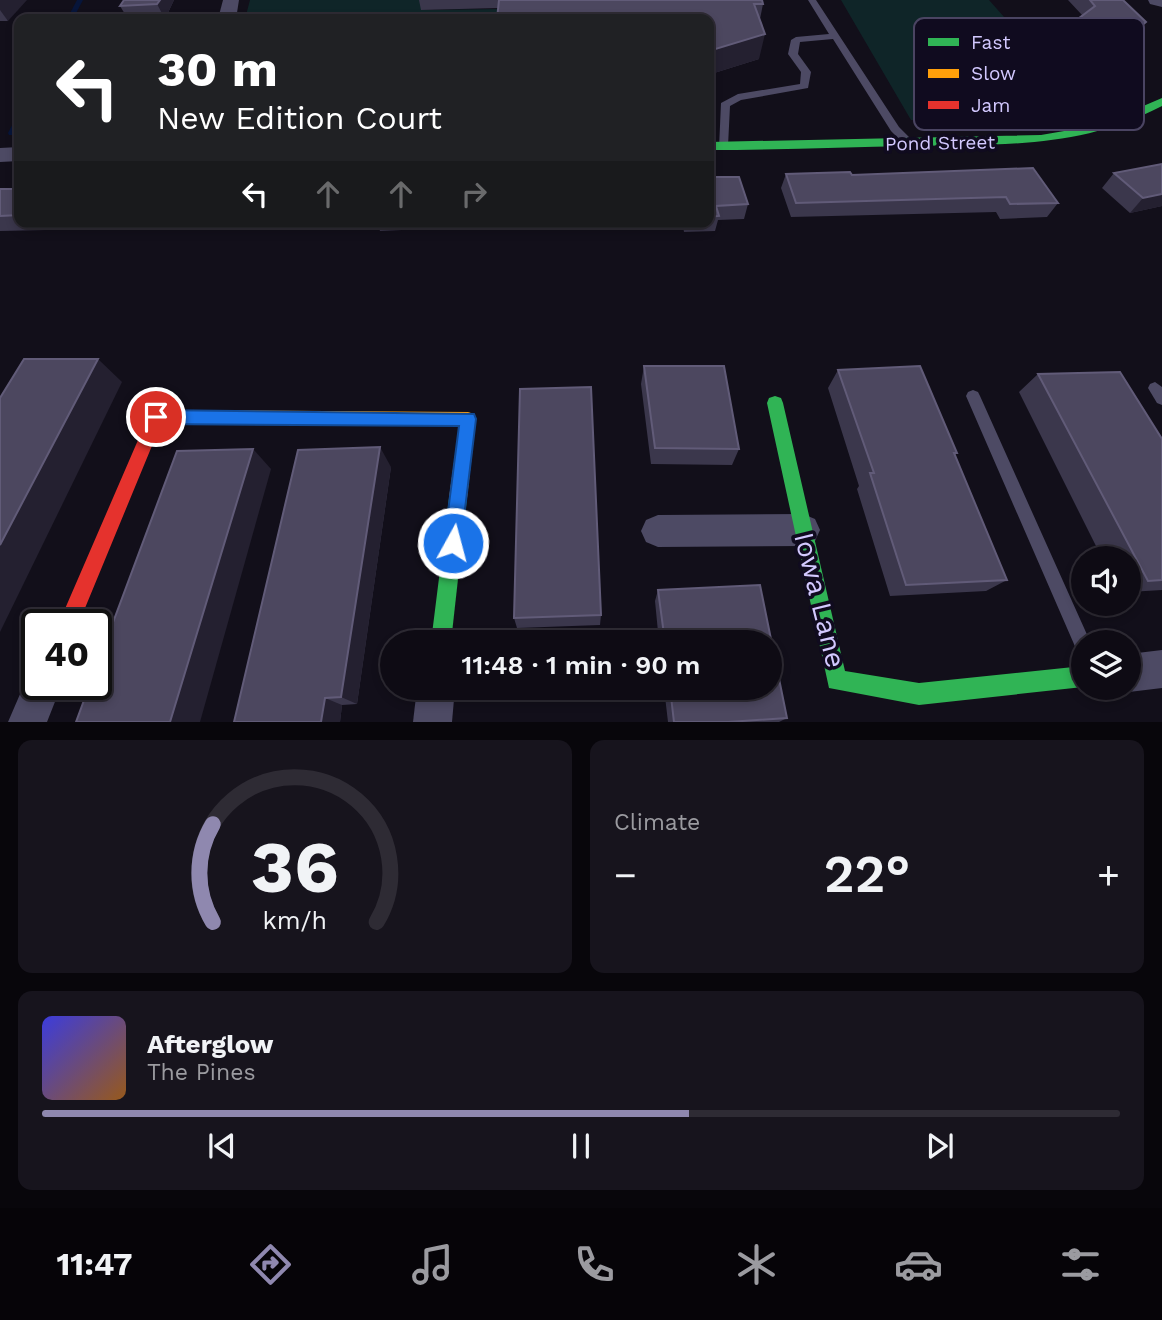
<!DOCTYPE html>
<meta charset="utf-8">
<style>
body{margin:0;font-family:"Work Sans",sans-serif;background:#17141d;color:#f1f3f6;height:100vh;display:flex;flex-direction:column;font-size:26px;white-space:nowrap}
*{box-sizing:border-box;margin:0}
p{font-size:23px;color:#9b9ba0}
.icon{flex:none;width:38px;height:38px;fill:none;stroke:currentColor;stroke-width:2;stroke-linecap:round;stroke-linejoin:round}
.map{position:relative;height:722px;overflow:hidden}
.sheet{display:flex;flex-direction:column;gap:18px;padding:18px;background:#08060b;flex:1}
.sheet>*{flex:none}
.top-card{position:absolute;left:14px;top:14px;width:700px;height:214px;border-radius:14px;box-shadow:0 4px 10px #0003,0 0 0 2px #2e2b34;background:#202124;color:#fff;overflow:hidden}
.fabs{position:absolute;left:1071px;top:546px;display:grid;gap:14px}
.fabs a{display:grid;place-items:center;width:70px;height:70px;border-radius:50%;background:#0e0b14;box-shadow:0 4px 10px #0003,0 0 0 2px #2e2b34;font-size:35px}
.speed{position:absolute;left:21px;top:609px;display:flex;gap:14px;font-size:35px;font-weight:700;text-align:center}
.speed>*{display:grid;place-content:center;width:91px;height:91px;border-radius:50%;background:#0e0b14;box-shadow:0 4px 10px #0003,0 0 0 2px #2e2b34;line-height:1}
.speed .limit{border:4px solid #111;border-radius:10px;background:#fff;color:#111}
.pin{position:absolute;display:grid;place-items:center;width:60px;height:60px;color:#fff;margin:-30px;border:4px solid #fff;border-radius:50%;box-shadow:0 2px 7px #0007}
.me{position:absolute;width:77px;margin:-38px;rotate:7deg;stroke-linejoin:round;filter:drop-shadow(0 0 5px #0008)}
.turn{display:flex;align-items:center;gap:24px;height:147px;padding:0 28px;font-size:32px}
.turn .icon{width:91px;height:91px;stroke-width:2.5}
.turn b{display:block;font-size:49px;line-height:60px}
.lanes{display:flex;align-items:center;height:66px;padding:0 28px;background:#0003;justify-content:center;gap:35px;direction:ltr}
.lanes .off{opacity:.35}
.big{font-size:52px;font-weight:600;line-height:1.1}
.sheet .widget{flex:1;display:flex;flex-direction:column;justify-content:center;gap:10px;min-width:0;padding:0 24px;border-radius:14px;background:#17141d}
.sheet .dial{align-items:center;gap:0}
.dial svg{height:182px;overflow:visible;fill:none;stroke:#2e2b34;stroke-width:7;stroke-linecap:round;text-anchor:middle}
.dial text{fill:#f1f3f6;stroke:none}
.song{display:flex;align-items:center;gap:21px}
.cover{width:84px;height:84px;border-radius:10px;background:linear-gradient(135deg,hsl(240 70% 55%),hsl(30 70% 35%))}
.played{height:7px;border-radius:4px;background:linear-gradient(90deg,#8f88af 60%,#2e2b34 60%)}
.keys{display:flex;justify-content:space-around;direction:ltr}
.heat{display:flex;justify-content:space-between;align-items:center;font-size:38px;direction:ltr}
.sheet .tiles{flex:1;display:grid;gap:18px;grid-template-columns:1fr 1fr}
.widget:last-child{grid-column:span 2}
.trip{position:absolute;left:380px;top:630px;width:402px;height:70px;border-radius:35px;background:#0e0b14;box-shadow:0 4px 10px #0003,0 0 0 2px #2e2b34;font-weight:600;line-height:70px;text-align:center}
.tab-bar{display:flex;height:112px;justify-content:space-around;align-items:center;background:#060408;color:#9b9ba0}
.tab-bar .icon{width:49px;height:49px}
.tab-bar .current{color:#8f88af}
.tab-bar b{font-size:32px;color:#f1f3f6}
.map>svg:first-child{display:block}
</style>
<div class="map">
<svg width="1162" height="722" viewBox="0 0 1162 722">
<rect width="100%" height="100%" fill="#120f1a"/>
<g fill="#0f2528">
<path d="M250,0H423L422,10L503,9L502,19H245Z"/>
<path d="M841,0H989L1029,45L976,66L1018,121L911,120Z"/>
</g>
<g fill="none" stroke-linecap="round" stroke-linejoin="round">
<g fill="#07153a" fill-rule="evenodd">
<path d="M77,0H83L73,19H67Z"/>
<path d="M17,116H19V125L15,135H9L8,133Z"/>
</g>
<g fill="#4d4a64" fill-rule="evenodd">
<path d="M808,0H816L899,127L914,142V146H906L891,131L833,39L800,42L798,54L811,72L808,88L741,100L730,106L728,146L723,149L719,148L721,103L738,94L800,84L801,72L788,54L791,40L796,37L829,34Z"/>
<path d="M1155,382L1162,387V405L1157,403L1148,388L1150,384Z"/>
<path d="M973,390L978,392L980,396L1089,639L1091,642H1083V654L1077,651L966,396L968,392Z"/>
</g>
<g fill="#4d4a64" fill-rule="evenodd">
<path d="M223,0H239L236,19H218Z"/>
<path d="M1148,0H1162V7L1150,4Z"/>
<path d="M19,147V161L0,162V148Z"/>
<path d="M803,514L815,519L820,530L815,541L803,546L658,547L646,542L641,531L646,520L658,515Z"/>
<path d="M1162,650V688L1129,692L1119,688H1129V654Z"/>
<path d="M37,668V684H62L47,722H8L30,671Z"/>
<path d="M417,688H455L452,722H413Z"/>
</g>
<g fill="#30b455" fill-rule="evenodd">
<path d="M1162,98V106C1080,149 1002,144 912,146C844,147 776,150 709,150V142L1041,135L1099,125Z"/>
<path d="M775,396L781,398L783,403L845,671L919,683L1083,666V687L919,705L829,688L767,403L769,398Z"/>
<path d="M458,489L464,492L467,498L451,642H431L449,498L452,492Z"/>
</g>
<path fill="#ff9f0a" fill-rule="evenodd" d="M167,410L468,412L474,414L476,419L467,498L464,504L458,507L452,504L449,498L459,426L167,424L161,422L159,417L161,412Z"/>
<path fill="#e5322d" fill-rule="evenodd" d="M156,410L173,412L175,417L173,422L161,424L78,625H58L148,417L150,412Z"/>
</g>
<g fill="#3b374c">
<path d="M0,0L8,21H0Z"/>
<path d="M124,0H174L165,19H128L120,6Z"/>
<path d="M419,0H762L763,4L760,19L759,59L711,74L498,8L421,10Z"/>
<path d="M1068,0H1123L1146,22L1136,37L1070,91L1026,101L996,77L1005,62L1065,50L1053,45L1062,31L1082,15Z"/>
<path d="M1162,164V206L1130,213L1102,188L1114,173Z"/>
<path d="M786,174L852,175L1058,203L1047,217L1000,219L996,212L791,217L781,188Z"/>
<path d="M709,177L748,204L744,219L718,220L715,231L684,232L682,222H709Z"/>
<path d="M0,189H19V222H140L137,228L0,231Z"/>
<path d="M186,222H253L252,225L190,227Z"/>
<path d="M377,222H588L445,226V228L380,231Z"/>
<path d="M644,366L739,449L732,465L651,464L641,384Z"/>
<path d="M838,370L957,453L955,455L1007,580L986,591L890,596L857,489L859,486L828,388Z"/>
<path d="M1038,374L1162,439V590L1129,592V558H1102L1019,392Z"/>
<path d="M391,467L357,704L342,705L340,722H234Z"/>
<path d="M760,585L787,718L779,722H668L664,688H770V642H659L655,601L658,590Z"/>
<path d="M601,615L600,625L517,628L514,618Z"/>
</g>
<g fill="#242030">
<path d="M0,0H27L8,21L0,10Z"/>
<path d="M160,0H174L165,19L157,4Z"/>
<path d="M1146,22L1136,37L1070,91L1026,101L1035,86Z"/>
<path d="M765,34L759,59L711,74L709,88V51Z"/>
<path d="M1162,194V206L1130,213L1143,198Z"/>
<path d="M133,222H140L137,228Z"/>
<path d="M98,359L122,382L0,632V545Z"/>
<path d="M380,447L391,467L357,704L341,697Z"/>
<path d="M253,449L271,469L200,722H170Z"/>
<path d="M325,698L342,705L340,722H321Z"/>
</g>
<g fill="#4c475f" stroke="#615b78" stroke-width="2">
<path d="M124,0H160L157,4L120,6Z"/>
<path d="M499,0H762L763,4H754L765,34L709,51V19H497Z"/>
<path d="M1090,0H1123L1146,22L1080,76L1035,86L1005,62L1095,44L1062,31L1095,6Z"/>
<path d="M709,57L712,68L709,71Z"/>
<path d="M1162,164V194L1143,198L1114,173Z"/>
<path d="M1033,168L1058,203L1010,204L1006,197L796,203L786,174L850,172L852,175Z"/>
<path d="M709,177H739L748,204L716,206L719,216L709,217Z"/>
<path d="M0,189H19V215L0,216Z"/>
<path d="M24,359H98L0,545V398Z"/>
<path d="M644,366H724L739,449L655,448Z"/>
<path d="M920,366L957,453H954L1007,580L906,585L870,473H874L838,370Z"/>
<path d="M1120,372L1162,439V580L1148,581L1038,374Z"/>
<path d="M591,387L601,615L514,618L520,389Z"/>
<path d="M380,447L341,697L325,698L321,722H234L298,450Z"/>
<path d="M253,449L170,722H76L90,684H96V668L177,451Z"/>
<path d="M760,585L787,718L728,722H674L670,688H770V642H665L658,590Z"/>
</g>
<path fill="#1a73e8" stroke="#114b97" stroke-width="2" d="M156,410L474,414L476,419L460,550L453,552L446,550L444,543L459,426L156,424L150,422L147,417L150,412Z"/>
<g text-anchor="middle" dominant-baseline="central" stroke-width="7" stroke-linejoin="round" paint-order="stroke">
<g font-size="19" fill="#d3c9ff" stroke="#100b1f">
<text transform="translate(940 143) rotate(-1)">Pond Street</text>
</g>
<g font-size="28" fill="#d3c9ff" stroke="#100b1f">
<text transform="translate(820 600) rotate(76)">Iowa Lane</text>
</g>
</g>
<rect x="914" y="18" width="230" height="112" rx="10" fill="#100b1f" stroke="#4a4462" stroke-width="2"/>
<rect x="928" y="38" width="31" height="8" fill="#30b455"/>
<rect x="928" y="69" width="31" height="9" fill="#ff9f0a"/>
<rect x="928" y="101" width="31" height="8" fill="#e5322d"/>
<g font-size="19" fill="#d3c9ff">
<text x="971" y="49">Fast</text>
<text x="971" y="80">Slow</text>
<text x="971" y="112">Jam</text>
</g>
</svg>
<div class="fabs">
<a><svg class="icon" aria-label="sound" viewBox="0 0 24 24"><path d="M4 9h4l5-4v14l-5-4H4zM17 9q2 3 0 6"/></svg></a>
<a><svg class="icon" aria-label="layers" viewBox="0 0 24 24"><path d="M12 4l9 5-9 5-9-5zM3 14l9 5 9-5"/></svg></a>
</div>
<div class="speed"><div class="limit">40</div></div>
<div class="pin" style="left:156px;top:417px;background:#d93025"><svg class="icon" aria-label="arrive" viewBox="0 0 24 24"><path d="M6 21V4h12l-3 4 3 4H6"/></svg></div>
<svg class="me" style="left:453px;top:543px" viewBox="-20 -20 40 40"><circle r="17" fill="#1a73e8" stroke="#fff" stroke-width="3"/><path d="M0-11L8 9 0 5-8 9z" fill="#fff"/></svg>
<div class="trip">11:48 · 1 min · 90 m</div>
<div class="top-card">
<div class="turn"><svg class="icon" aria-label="left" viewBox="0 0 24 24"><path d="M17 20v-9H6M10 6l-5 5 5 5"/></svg><div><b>30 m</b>New Edition Court</div></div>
<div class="lanes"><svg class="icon" aria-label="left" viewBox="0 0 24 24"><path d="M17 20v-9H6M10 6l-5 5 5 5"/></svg><svg class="icon off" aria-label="ahead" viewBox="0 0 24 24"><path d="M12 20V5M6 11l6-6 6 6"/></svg><svg class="icon off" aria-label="ahead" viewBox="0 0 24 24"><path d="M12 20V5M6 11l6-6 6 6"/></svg><svg class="icon off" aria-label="right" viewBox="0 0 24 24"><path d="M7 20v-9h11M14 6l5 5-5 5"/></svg></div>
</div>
</div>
<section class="sheet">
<div class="tiles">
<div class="widget dial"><svg viewBox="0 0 100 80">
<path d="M14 69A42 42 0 1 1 86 69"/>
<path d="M14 69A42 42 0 0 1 14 26" stroke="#8f88af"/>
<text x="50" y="56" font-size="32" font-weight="700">36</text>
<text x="50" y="72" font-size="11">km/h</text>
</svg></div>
<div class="widget"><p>Climate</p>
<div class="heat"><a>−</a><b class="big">22°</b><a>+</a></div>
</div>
<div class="widget">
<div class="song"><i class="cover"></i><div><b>Afterglow</b><p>The Pines</p></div></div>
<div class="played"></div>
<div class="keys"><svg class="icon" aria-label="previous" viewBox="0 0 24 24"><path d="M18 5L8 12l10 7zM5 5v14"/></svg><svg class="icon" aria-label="pause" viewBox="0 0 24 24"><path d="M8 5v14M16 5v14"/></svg><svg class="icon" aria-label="next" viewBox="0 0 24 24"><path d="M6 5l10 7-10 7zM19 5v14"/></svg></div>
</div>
</div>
</section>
<nav class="tab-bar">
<b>11:47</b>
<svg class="icon current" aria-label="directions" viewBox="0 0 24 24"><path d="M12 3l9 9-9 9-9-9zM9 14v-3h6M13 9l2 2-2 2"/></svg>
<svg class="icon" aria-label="music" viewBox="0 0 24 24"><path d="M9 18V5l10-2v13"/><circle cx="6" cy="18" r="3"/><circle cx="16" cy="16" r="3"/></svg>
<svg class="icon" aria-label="phone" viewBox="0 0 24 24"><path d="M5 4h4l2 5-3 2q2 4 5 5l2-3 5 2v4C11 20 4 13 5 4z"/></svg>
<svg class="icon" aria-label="climate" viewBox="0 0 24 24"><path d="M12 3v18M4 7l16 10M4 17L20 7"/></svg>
<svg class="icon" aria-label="car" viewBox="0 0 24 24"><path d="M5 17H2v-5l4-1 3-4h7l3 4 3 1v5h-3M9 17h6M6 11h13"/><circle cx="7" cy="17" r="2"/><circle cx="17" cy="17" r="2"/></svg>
<svg class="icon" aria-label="filters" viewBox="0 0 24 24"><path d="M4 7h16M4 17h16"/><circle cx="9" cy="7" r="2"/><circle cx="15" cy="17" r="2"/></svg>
</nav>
